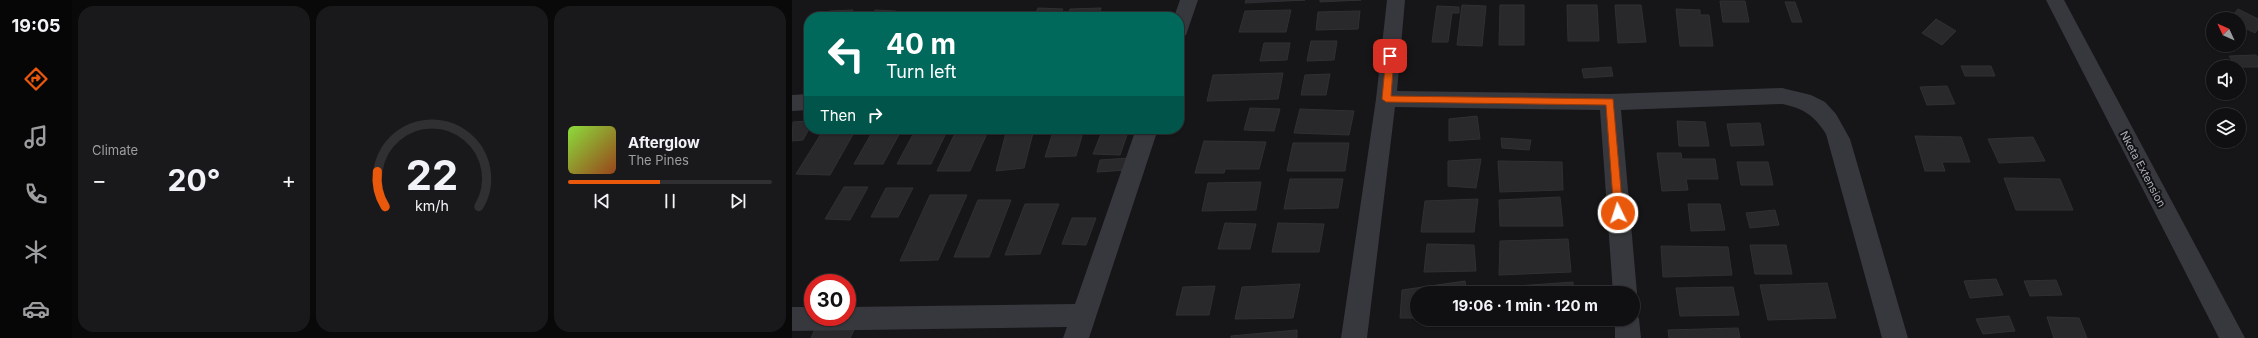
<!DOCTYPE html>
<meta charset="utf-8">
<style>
body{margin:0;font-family:Inter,sans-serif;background:#19191b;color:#f1f3f6;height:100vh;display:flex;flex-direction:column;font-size:15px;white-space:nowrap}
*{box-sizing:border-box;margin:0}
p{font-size:13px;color:#9c9d9f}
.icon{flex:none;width:22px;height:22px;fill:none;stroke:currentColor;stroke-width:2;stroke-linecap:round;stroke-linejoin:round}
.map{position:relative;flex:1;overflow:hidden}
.panel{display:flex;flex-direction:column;gap:6px;padding:6px;background:#09090a;width:720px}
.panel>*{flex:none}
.banner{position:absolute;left:12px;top:12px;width:380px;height:122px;border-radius:16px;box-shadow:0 1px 3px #0004,0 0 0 1px #303032;background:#00695c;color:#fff;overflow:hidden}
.needle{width:26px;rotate:314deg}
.tools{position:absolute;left:1414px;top:12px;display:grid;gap:8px}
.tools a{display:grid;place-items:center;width:40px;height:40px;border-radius:50%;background:#101012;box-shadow:0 1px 3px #0004,0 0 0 1px #303032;font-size:20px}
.speed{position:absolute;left:12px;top:274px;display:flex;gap:8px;font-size:20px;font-weight:700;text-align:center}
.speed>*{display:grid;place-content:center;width:52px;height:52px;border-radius:50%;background:#101012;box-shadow:0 1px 3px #0004,0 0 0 1px #303032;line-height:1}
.speed .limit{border:6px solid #d22;background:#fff;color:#111}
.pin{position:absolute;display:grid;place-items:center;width:34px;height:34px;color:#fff;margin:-17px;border-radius:8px;box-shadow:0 2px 6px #0006}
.me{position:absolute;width:44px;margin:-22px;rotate:356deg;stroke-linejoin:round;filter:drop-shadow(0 0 3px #0008)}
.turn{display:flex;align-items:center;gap:14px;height:84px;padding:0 16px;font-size:18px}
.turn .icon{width:52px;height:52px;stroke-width:2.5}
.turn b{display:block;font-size:28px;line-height:34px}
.then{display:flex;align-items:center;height:38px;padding:0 16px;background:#0003;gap:8px;font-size:15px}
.big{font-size:30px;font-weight:700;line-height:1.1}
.panel .widget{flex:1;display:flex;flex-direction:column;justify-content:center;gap:6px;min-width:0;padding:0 14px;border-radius:16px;background:#19191b}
.panel .dial{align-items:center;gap:0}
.dial svg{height:104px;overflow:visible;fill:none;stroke:#303032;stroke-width:7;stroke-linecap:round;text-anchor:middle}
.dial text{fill:#f1f3f6;stroke:none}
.song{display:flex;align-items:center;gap:12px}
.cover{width:48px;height:48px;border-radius:6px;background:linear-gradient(135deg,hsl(90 70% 55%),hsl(20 70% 35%))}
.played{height:4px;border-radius:2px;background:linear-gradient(90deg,#ea580c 45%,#303032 45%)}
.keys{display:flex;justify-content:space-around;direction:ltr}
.heat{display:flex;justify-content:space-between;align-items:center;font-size:22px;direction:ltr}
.panel .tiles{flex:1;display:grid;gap:6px;grid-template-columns:repeat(3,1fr)}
.trip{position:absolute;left:618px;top:286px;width:230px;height:40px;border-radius:20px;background:#101012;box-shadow:0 1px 3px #0004,0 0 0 1px #303032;font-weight:700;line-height:40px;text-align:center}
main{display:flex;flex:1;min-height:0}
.dock{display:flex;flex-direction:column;width:72px;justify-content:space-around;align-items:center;background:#060607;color:#9c9d9f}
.dock .icon{width:28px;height:28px}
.dock .active{color:#ea580c}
.dock b{font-size:18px;color:#f1f3f6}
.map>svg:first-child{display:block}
</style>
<main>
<nav class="dock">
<b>19:05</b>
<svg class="icon active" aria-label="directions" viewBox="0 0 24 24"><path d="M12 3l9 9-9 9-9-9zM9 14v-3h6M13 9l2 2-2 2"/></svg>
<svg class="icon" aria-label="music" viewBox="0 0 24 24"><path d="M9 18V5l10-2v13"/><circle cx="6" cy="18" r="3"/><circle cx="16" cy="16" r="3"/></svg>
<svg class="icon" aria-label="phone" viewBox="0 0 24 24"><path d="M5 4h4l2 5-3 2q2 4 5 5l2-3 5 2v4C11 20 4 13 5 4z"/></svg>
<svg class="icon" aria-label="climate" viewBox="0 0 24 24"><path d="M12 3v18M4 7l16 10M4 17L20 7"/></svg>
<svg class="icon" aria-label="car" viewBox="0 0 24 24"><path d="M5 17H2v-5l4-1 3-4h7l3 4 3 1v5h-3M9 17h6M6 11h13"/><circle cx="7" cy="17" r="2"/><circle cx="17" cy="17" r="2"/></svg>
</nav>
<section class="panel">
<div class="tiles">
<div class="widget"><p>Climate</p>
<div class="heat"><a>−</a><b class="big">20°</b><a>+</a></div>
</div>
<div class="widget dial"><svg viewBox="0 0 100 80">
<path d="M14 69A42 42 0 1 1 86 69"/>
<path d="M14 69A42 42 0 0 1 8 42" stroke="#ea580c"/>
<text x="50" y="56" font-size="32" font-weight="700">22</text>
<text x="50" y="72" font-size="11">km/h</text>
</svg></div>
<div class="widget">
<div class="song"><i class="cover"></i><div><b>Afterglow</b><p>The Pines</p></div></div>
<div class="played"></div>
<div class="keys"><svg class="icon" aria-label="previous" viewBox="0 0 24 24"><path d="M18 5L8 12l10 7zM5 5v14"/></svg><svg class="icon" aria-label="pause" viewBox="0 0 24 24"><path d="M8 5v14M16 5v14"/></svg><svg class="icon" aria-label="next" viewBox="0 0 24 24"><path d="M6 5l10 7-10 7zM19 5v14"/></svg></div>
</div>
</div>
</section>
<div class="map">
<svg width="1466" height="338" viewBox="0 0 1466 338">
<rect width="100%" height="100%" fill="#161618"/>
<g fill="#29292c" stroke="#303034">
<path d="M454,0H513L453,3Z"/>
<path d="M528,0H569L528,2Z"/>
<path d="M928,1H953L957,22H931Z"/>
<path d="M993,2H1003L1010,22H1000Z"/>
<path d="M670,5L694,6L690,46L665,45Z"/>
<path d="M708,5H732V45H707Z"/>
<path d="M775,5H805L807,41H776Z"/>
<path d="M823,5H849L854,42L826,43Z"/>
<path d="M645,6L667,7V13H660L656,42H640Z"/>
<path d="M246,8L271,9L267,17H242Z"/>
<path d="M309,8L306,17H275L278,9Z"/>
<path d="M884,9L908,10V15H917L921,46H888Z"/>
<path d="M1446,9L1466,19V29L1463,33L1447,25V19H1438Z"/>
<path d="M61,10L58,17H34L37,11Z"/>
<path d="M83,10L104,11L100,17H78Z"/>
<path d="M499,10L494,32H447L453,11Z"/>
<path d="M568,11L566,29L524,30L526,12Z"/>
<path d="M1144,19L1164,31L1150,45L1130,33Z"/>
<path d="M519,41H545L542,60L515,61Z"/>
<path d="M472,43H498L495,60L468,61Z"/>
<path d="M1464,55L1466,58V67H1445L1437,56Z"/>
<path d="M1169,66H1199L1203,76H1173Z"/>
<path d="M819,67L821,76L792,78L790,69Z"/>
<path d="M491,73L486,99L415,101L421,75Z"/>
<path d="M538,74L534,95H509L513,75Z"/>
<path d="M1155,86L1163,104L1135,105L1128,87Z"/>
<path d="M458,108L488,109L482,131L452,130Z"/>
<path d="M508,109L562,111L557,135L502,133Z"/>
<path d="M685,116L688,139L657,141V119Z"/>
<path d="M17,121V129L11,140L0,141L1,122Z"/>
<path d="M885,121L913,122L917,146H887Z"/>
<path d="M968,123L972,145L939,146L935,124Z"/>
<path d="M32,129H64L38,175L4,174Z"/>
<path d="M82,129H110L91,164H62Z"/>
<path d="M124,129H156L139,164H105Z"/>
<path d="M165,129H197L178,171H145Z"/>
<path d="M215,129H242L232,168L204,171Z"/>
<path d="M262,129H292L284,156L253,157Z"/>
<path d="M311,129H337L328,155L301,154Z"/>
<path d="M1123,136L1169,137L1178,162H1150L1153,171H1133Z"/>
<path d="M1241,137L1253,161L1207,163L1196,139Z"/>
<path d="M709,138L739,140L737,150L710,148Z"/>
<path d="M412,141L474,142L467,169H433L432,173H403Z"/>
<path d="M501,143H557L553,171H495Z"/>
<path d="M865,153H889L890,159H923L926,179H894L896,190L870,191Z"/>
<path d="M338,158L335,170L305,172L308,160Z"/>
<path d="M689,159L684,188L656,186V161Z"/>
<path d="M706,161L770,162L771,190L708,192Z"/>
<path d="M945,162H976L981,185H949Z"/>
<path d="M1212,178L1268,179L1281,210H1224Z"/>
<path d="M498,179H551L546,208L492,209Z"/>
<path d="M469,182L464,210L410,211L416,183Z"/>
<path d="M52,187H76L58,220L33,219Z"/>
<path d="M94,188H121L106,217H79Z"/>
<path d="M138,195H175L146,260L108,261Z"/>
<path d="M768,197L771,226H708L707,200Z"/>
<path d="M686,199L682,232H629L633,201Z"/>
<path d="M186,200H219L197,257H162Z"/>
<path d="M233,204H267L248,254L213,255Z"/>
<path d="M896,204H928L933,230L899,231Z"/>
<path d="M983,210L987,225L958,228L954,213Z"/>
<path d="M280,218H304L294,245L270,244Z"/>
<path d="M433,223L464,224L458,249H426Z"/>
<path d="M486,223L532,224L527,252H480Z"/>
<path d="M776,239L779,272L707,275L708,241Z"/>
<path d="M635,244L682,245L684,271L632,272Z"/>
<path d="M958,245H994L1000,274H963Z"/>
<path d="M869,246L936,247L940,275L871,277Z"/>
<path d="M1204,279L1211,295L1178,298L1172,281Z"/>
<path d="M1264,280L1270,295L1238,296L1232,281Z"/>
<path d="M673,281L675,293H625V318H608L610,290Z"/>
<path d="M781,282V293H710V287Z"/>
<path d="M1035,283L1044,318L976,320L968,285Z"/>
<path d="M508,284L501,318L443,319L450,287Z"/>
<path d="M423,286L417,315H384L391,287Z"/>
<path d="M941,287L947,315L888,316L884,288Z"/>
<path d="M1217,316L1223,331L1191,334L1184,319Z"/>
<path d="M1255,317L1287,318L1295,338H1262Z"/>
<path d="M710,319H782V323L710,324Z"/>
<path d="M64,326L58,338H19L24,327Z"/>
<path d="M946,328L948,338H877L876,330Z"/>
<path d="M505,330V338H439V336Z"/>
</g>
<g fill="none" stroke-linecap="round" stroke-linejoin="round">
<g fill="#37383d" fill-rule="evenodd">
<path d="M388,0H406L394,35L387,37V17H382Z"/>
<path d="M595,0H613L605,91L818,94L990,88L1019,95L1033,102L1044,114L1058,139L1116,338H1090L1034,134C1022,115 1011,108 990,104L829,110L845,293L841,301V293H821L808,110L603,107L575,338H549L584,99Z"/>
<path d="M1254,0H1272L1453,338H1427Z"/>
<path d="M17,94V110L0,111V95Z"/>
<path d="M344,129H366L297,338H271L275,327L0,331V307H21V317H55V307L283,304Z"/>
<path d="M841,310L844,311L847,319L849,338H823V319H841Z"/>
</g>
</g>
<path fill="#ea580c" stroke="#983908" d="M598,53L602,56L599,96L821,99L831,213L830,216L826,217L822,213L814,105L594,102L590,99L594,56Z"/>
<g text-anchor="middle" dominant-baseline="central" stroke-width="4" stroke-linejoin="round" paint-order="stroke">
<g font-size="11" fill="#a9adb7" stroke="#111113">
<text transform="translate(1351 169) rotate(62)">Nketa Extension</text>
</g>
</g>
</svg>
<div class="tools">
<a><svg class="needle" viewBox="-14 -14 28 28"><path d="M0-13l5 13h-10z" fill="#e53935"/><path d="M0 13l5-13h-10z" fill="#9c9d9f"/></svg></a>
<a><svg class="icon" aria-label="sound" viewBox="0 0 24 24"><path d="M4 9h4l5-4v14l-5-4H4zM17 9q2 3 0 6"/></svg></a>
<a><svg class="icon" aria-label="layers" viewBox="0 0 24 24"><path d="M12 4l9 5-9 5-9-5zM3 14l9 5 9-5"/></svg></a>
</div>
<div class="speed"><div class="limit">30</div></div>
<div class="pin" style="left:598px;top:56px;background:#d93025"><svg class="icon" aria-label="arrive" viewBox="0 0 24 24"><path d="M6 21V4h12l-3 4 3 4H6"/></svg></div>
<svg class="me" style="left:826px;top:213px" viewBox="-20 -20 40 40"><circle r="17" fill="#ea580c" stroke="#fff" stroke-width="3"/><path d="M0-11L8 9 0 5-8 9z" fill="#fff"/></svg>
<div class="trip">19:06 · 1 min · 120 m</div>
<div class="banner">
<div class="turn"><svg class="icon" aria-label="left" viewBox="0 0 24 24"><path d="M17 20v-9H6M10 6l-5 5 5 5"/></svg><div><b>40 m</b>Turn left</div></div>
<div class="then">Then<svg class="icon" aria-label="right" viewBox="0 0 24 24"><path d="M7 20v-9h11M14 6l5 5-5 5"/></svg></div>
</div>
</div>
</main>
